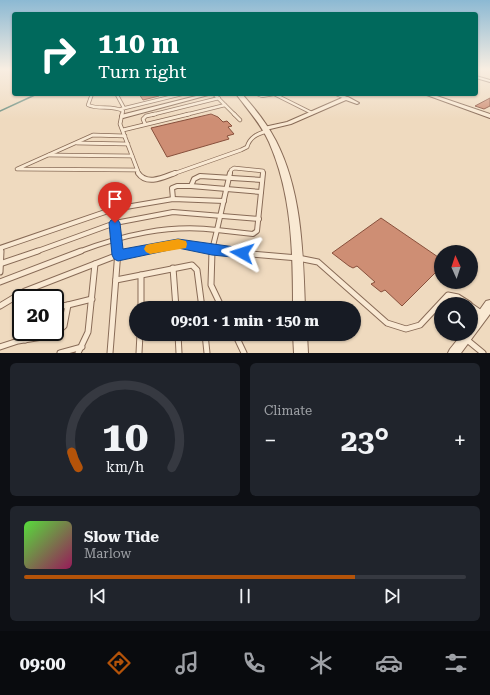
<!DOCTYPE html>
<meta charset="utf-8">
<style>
body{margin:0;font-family:"Roboto Serif",serif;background:#20242c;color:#f1f3f6;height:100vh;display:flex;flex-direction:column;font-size:15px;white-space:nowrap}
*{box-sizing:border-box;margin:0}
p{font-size:13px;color:#9ea1a6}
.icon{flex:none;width:22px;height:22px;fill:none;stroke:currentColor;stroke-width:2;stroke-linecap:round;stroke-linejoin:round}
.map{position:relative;height:353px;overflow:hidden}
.details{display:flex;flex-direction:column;gap:10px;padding:10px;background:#0d0f14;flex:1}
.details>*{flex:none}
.top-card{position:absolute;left:12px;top:12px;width:466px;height:84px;border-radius:4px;box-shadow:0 1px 3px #0004;background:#00695c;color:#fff;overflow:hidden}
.needle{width:26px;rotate:357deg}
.buttons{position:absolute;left:434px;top:245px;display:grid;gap:8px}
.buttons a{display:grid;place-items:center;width:44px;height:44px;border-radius:50%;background:#171b24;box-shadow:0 1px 3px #0004;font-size:20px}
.speed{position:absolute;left:12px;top:289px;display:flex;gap:8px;font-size:20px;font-weight:700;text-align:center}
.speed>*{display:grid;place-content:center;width:52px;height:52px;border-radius:50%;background:#171b24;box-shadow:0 1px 3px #0004;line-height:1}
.speed .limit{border:2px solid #111;border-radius:6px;background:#fff;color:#111}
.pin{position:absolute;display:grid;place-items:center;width:34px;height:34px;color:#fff;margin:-41px -17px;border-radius:50% 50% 50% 0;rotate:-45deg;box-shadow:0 0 4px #0007}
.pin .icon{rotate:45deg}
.me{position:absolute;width:44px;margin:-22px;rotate:276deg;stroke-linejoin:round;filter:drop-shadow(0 0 3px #0008)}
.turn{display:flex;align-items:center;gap:14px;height:84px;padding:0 20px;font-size:18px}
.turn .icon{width:52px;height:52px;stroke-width:2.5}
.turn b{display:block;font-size:28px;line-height:34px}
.big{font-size:30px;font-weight:700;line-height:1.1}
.details .widget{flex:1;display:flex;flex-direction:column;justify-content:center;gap:6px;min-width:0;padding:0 14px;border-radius:6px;background:#20242c}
.details .dial{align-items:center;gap:0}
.dial svg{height:104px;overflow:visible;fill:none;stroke:#363941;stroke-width:7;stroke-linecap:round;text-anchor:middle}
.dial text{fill:#f1f3f6;stroke:none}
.song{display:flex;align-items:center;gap:12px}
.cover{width:48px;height:48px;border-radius:6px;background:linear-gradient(135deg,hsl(110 70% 55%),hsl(330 70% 35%))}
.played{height:4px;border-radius:2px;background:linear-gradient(90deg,#b45309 75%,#363941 75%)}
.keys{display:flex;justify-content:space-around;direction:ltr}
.heat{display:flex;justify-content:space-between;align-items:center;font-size:22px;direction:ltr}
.details .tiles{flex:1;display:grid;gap:10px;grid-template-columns:1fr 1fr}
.widget:last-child{grid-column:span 2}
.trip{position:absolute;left:129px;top:301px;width:232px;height:40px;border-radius:20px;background:#171b24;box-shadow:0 1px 3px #0004;font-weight:700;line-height:40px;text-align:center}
.menu{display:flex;height:64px;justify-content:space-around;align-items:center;background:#090b0e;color:#9ea1a6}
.menu .icon{width:28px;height:28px}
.menu .current{color:#b45309}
.menu b{font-size:18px;color:#f1f3f6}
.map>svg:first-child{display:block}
</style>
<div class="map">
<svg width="490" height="353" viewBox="0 0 490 353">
<rect width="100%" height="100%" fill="#efdabf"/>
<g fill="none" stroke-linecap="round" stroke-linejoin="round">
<path stroke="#6a8e80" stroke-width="1.5" d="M0,111L37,94"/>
</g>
<g fill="#ce8e74" stroke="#88503c">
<path d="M139,94H159V96L143,100Z"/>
<path d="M490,98V106L484,109L475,106Z"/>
<path d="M211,114L218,117L223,122L227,121L232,126L228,127L234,134L227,136L229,139L167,157L151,128Z"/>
<path d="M381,218L441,259V267L402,306L385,290L381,292L371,284L375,282L357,266L353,268L349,266L332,253Z"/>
</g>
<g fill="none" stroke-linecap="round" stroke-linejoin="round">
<g stroke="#886b57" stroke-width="4">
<g id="service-far3">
<path d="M92,94L88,105C99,110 112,105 123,111L122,115"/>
<path d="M214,94L235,115"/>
<path d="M257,94L262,96L274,94"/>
<path d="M274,94L312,113"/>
<path d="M336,94L346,98"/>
<path d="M117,95L124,108"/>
<path d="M121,109L182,94"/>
<path d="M151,115L219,98"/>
<path d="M185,115L225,105"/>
</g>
</g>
<g stroke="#886b57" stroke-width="4.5">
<g id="service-far2">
<path d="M122,114L120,124L139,174"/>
<path d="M234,114L240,120"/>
<path d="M145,124L143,119L146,116L155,114"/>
<path d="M123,130L189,114"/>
<path d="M125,136L93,135L17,169L137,170"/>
<path d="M77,143L128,144"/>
<path d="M49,155L132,156"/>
<path d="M173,174L241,150L247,147C250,137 257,134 267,131"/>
<path d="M230,174L231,170L234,168L263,171V174"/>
</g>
</g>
<g stroke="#886b57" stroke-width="6">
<g id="service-far1">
<path d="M138,173C147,186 164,177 175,173"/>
<path d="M191,186L261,192"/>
<path d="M173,199L172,188L177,186H191L194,179L200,176L262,180"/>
<path d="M114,209L118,252"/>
<path d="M217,230L253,234L257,231L263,173"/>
<path d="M217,230L230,173"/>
<path d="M0,248L114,209L173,199L224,201"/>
<path d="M1,252V248"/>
<path d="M35,252L115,223L173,212L259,219"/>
<path d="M78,252C123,235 168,224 217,230"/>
<path d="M135,252L177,243L212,250L217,230"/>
<path d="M212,252V250L229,252"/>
</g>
</g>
<g stroke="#886b57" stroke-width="7">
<g id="service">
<path d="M212,251L211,285L222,308"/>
<path d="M218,251L298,258L318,262L387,323L406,329L420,325L448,295L458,297L469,304"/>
<path d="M0,264L38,251"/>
<path d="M173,268L176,308"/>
<path d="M0,272L1,251"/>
<path d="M141,275V308"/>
<path d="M116,280L192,265L197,270L202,308"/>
<path d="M0,282L81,251"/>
<path d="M68,305L92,299"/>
<path d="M0,306L25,291L118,255L140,251"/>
<path d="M471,306L481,313"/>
<path d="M178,334L179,353"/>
<path d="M205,334L207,353"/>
<path d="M235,334L244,353"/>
<path d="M466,339L483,353"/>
<path d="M25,340L28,332"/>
<path d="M0,347L18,341L54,335L64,326L68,305L55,307"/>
<path d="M60,353L82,347"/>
<path d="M78,353L88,332L95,264"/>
<path d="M110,353L118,251"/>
<path d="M139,353L140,334"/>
</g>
</g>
<g stroke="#886b57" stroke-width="2">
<g id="minor">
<path d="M476,76L490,80V82L476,78Z"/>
<path d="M204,94H212L123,118L120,116L121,115Z"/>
<path d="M424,94H431L490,114V118Z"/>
<path d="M344,97H348L359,103L357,104L346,100L291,124L266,130L263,128L264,127L287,122Z"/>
<path d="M490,300V314L461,353H448L450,349L462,334H471V322L486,301Z"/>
</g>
</g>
<g stroke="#886b57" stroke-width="2">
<g id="tertiary">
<path d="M236,94H242C255,109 267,123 276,141C302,192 303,252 305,308H293C293,252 292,194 269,142C261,124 248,110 236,94Z"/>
<path d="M293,334H307L308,353H294Z"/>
</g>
</g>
<use href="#service-far3" stroke="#f9e9d3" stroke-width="2.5"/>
<use href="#service-far2" stroke="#f9e9d3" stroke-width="3"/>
<use href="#service-far1" stroke="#f9e9d3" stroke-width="4"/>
<use href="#service" stroke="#f9e9d3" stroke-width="5"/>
<use href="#minor" fill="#f9e9d3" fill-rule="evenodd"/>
<use href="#tertiary" fill="#f9e9d3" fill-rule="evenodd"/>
</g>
<linearGradient id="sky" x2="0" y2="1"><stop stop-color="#8cb9d3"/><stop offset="0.58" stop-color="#f8eee2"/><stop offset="1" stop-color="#f8eee2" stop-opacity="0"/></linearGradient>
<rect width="490" height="119" fill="url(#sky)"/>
<path fill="#1a73e8" stroke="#114b97" d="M115,219L118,220L120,223L123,249L178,239L242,248L247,249L248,253L247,256L242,258L212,255L178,248L118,261L114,259L112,255L109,223L111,220Z"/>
<path fill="#f59e0b" d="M178,239L186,241L187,244L186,248L150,254L146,252L144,249L146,245L150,244Z"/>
</svg>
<div class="buttons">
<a><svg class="needle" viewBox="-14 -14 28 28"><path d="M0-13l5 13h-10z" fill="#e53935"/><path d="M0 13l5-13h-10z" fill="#9ea1a6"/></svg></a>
<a><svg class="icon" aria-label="search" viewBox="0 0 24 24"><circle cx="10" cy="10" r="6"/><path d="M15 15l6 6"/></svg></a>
</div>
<div class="speed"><div class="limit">20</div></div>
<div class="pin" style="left:115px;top:223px;background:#d93025"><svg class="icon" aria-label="arrive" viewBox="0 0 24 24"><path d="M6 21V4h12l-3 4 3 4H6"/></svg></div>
<svg class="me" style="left:242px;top:253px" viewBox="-20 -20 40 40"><path d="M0-17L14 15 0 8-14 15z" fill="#1a73e8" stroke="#fff" stroke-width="4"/></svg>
<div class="trip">09:01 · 1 min · 150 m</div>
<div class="top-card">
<div class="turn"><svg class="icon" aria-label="right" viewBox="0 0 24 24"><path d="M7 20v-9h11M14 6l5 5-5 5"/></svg><div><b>110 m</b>Turn right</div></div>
</div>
</div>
<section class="details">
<div class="tiles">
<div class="widget dial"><svg viewBox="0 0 100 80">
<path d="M14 69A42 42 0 1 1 86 69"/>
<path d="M14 69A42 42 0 0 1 9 57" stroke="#b45309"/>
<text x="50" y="56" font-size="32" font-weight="700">10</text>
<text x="50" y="72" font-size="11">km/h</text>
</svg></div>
<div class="widget"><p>Climate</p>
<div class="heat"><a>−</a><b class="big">23°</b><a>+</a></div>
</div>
<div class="widget">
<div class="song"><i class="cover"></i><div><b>Slow Tide</b><p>Marlow</p></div></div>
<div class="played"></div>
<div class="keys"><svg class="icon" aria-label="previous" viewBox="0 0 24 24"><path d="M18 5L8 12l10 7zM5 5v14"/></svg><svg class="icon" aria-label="pause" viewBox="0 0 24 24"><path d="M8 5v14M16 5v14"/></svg><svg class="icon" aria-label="next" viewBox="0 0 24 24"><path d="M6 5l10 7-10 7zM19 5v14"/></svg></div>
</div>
</div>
</section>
<nav class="menu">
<b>09:00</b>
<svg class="icon current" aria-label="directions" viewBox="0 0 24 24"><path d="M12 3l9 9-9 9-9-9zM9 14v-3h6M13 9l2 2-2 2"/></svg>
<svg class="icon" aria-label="music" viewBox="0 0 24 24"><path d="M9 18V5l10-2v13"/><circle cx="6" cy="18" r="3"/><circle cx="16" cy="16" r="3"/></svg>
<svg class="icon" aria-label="phone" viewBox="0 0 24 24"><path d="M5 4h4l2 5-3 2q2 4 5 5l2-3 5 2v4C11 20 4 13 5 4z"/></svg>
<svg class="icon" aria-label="climate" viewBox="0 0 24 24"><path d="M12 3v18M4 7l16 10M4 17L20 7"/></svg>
<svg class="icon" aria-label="car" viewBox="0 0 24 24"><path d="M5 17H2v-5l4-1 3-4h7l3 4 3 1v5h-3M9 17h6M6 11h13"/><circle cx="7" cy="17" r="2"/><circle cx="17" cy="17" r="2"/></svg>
<svg class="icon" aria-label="filters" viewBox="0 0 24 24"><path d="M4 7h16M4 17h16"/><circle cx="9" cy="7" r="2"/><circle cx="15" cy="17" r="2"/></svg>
</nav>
